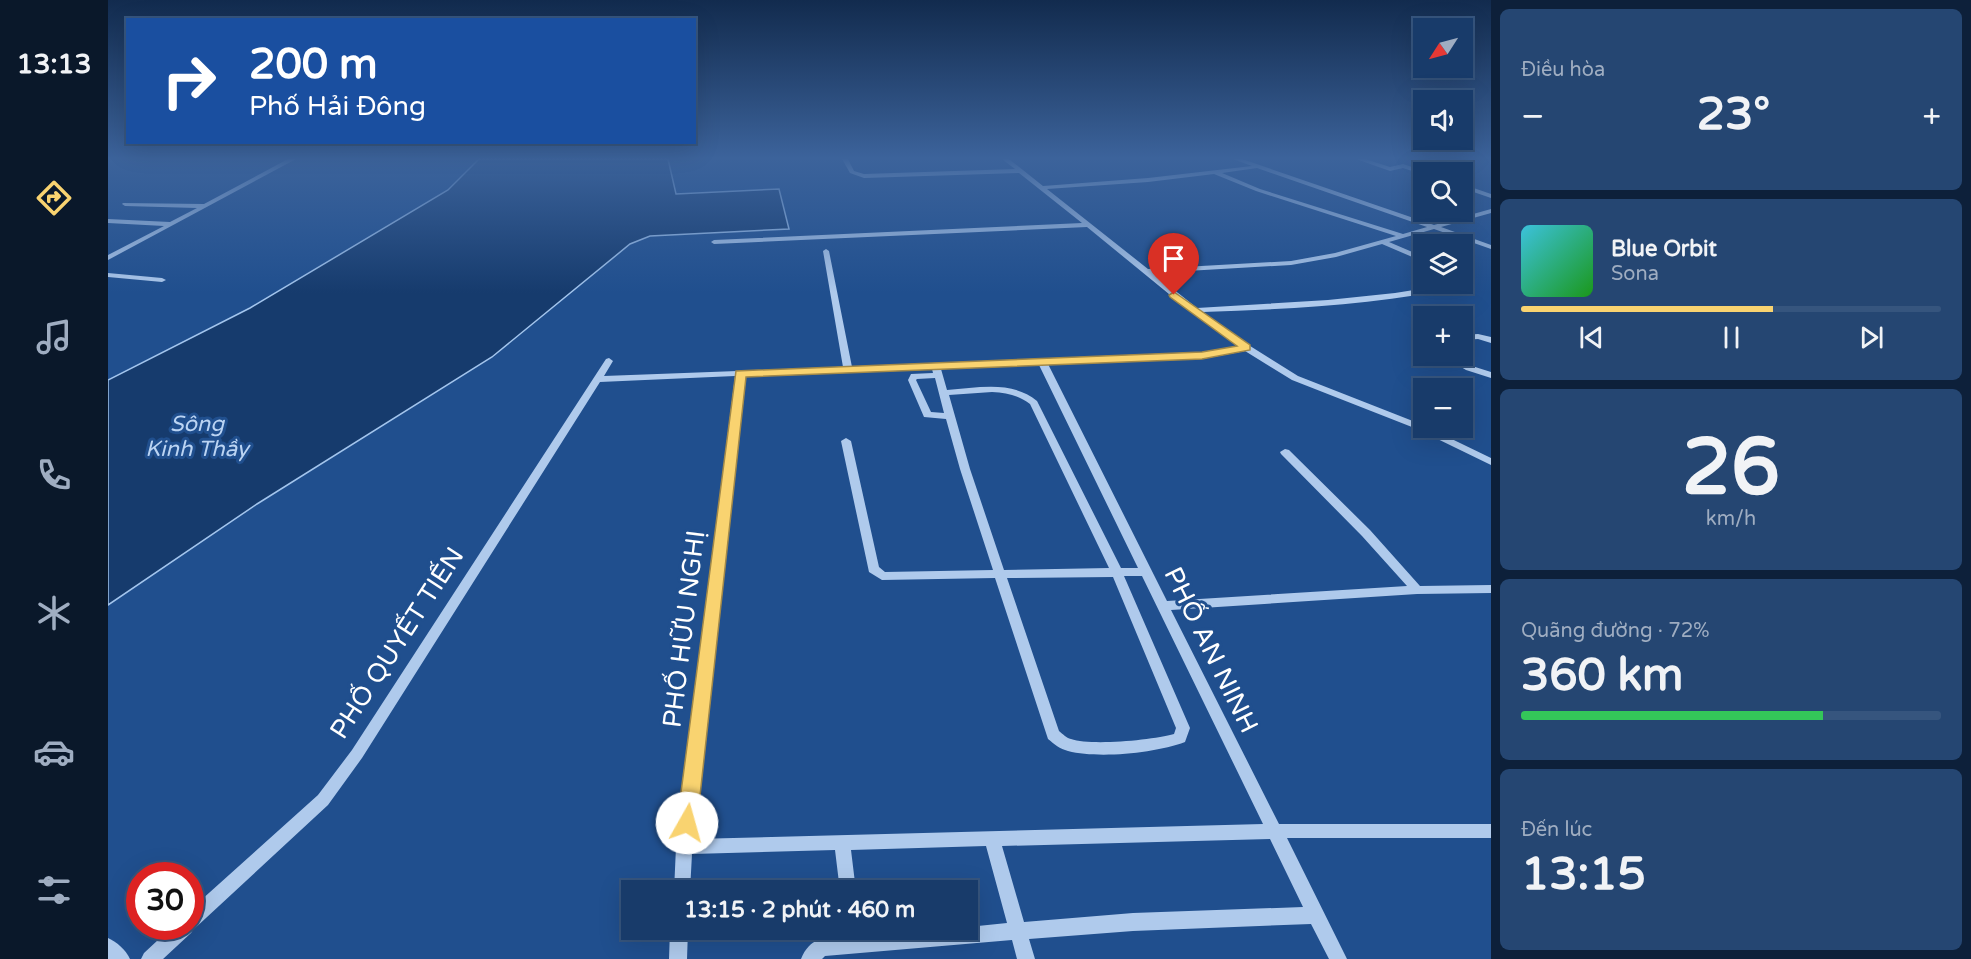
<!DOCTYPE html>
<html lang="vi">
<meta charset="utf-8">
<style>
body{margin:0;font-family:"Varela Round",sans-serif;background:#254672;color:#f1f3f6;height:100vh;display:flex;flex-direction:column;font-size:22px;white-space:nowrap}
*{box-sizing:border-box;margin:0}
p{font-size:20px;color:#9fadc1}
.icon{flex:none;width:33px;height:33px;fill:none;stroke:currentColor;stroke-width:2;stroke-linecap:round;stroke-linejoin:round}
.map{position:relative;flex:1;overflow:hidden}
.panel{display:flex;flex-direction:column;gap:9px;padding:9px;background:#0d203a;width:480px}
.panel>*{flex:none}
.banner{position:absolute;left:18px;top:18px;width:570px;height:126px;border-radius:0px;box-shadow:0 6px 24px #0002,0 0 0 2px #36557e;background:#1a4fa0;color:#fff;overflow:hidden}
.needle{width:39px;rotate:234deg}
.buttons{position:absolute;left:1305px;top:18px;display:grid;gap:12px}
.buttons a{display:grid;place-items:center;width:60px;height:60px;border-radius:0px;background:#183b6a;box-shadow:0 6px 24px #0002,0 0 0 2px #36557e;font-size:30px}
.speed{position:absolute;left:18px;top:862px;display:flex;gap:12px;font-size:30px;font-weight:700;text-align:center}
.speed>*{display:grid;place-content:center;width:78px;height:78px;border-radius:50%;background:#183b6a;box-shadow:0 6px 24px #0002,0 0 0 2px #36557e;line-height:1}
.speed .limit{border:9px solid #d22;background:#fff;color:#111}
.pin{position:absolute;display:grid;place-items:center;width:51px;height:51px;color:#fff;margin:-62px -26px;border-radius:50% 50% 50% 0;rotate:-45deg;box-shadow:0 0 6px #0007}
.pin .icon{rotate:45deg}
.me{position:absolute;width:66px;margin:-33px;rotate:7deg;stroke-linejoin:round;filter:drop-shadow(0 0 4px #0008)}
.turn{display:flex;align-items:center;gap:21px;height:126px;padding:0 24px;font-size:27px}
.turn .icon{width:78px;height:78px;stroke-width:2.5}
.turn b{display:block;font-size:42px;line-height:51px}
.big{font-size:45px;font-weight:700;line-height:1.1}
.panel .widget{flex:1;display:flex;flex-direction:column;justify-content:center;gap:9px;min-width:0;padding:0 21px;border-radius:9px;background:#254672}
.panel .dial{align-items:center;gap:0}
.dial b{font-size:78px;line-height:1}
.song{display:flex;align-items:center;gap:18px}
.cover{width:72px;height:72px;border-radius:9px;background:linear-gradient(135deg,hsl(190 70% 55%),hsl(120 70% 35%))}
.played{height:6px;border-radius:3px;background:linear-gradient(90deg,#f9d370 60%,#36557e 60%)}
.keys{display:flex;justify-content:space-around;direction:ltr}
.heat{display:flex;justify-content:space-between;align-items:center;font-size:33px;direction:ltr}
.charge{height:9px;border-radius:4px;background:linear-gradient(90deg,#34c759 72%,#36557e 0)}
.trip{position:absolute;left:513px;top:880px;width:357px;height:60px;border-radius:0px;background:#183b6a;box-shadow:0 6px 24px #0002,0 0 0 2px #36557e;font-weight:700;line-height:60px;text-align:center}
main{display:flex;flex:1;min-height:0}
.tabs{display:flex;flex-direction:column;width:108px;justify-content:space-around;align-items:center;background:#0a182a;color:#9fadc1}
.tabs .icon{width:42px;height:42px}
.tabs .active{color:#f9d370}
.tabs b{font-size:27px;color:#f1f3f6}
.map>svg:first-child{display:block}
</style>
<main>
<nav class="tabs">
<b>13:13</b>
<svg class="icon active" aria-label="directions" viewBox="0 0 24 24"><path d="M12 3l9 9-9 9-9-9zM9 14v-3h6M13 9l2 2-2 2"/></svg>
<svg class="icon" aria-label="music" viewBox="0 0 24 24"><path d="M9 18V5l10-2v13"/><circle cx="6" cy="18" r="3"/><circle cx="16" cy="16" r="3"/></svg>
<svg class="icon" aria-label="phone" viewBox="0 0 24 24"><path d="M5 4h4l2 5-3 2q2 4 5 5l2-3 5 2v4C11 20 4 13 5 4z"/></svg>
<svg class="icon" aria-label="climate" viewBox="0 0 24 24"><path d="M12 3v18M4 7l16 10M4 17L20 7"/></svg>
<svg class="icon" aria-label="car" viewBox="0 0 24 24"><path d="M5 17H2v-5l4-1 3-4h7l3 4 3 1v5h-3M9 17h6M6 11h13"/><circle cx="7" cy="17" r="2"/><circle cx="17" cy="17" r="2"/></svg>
<svg class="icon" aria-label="filters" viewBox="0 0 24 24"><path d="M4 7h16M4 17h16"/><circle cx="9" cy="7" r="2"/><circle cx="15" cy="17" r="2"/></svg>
</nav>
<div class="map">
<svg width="1383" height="959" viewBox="0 0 1383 959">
<rect width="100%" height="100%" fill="#204f8e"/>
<path fill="#163b6d" stroke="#a3c5ed" stroke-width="1.5" d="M371,159H560L568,194L671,189L681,229L542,236L522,244L384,357L149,504L0,605V380L142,308L340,190Z"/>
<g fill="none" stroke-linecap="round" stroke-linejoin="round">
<g fill="#afcaec" fill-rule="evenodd">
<path d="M180,159H188L0,260V255L56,226L0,223V219L62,222L89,208L17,206L14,204L15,203L96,204Z"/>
<path d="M734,159H740L746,171L756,174L907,169L894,159H901L935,186L1040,178L1144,166L1125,159H1134L1326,225L1383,209V213L1333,227L1383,245V249L1326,229L1281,242L1316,257V262L1274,244L1228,257L1183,265L1045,273L1089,308L1220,300L1287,293L1356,282V286C1270,305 1182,309 1095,312L1123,334L1190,376L1315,425L1316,428H1321L1383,458V465L1309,429L1184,380L1137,351L1094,359L940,364L1059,601L1299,586L1254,536L1173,454L1172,452L1177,449L1181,450L1262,530L1312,586L1383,585V593L1309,594L1063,610L1171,824H1383V838H1179L1239,959H1221L1203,924L1025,931L921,939L927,959H909L904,940L717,956L714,959H693C702,937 716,938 737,936L736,930H754V935L816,930H860V927L899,923L878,846L743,850L748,891H732L727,850L584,854L582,891H566L568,847L627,376L492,382L254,758L220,805L85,930L83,933L55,959H33L36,953L64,927H82V910L210,795L244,750L498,359L501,358L505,361L496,376L735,367L715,251L718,249L721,251L744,367L1094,353L1131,347L1083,312L979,227L606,244L603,242L606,240L974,223L911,173L756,178L742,173ZM1149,168L1319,227L1295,234L1152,189L1114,173ZM1106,174L1148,191L1288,236L1227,253L1183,261L1040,269L939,189L1040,182ZM931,365L1030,568H1013L929,401C904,380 870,388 839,390L833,369ZM824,369L825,373L803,374L800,380L816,417L838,419L852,469L885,570L777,572L771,567L743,441L738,438L733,441L761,572L774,580L887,578L940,739C946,744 952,749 960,751C991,759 1047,753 1077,742L1082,728L1016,576H1034L1155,824L585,839L636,376ZM827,378L836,413L823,412L808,380L809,379ZM884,392C899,393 910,395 922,404L1001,568L896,570L862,469L841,395ZM1005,577L1068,728L1066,734C1045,740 983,746 963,739C958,738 955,734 951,731L899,578ZM1162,839L1195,907L1025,913L916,922L894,846Z"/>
<path d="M1248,159H1257L1282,167L1295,164L1319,172H1316V175L1295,168L1282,171Z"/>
<path d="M1354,184L1383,194V198L1354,188Z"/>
<path d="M0,273L54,278L58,280L54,282L0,277Z"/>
<path d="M1370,334L1383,337V343L1370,339L1354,340V335Z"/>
<path d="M1335,356H1344L1364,366L1383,372V378L1358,370Z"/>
<path d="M562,930H580L579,959H561Z"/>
<path d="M0,938C9,942 18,950 22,959H0Z"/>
</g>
</g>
<linearGradient id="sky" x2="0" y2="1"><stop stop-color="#122b4e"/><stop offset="0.54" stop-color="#3c639b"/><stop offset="1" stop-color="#3c639b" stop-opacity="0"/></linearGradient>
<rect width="1383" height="293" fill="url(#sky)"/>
<path fill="#f9d370" stroke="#a28949" stroke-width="1.5" d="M1066,292L1142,345V350L1094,359L638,377L589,823L586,830L579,833L572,830L569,823L628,371L1094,352L1129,346L1062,297L1061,295Z"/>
<g text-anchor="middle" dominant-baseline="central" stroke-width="6" stroke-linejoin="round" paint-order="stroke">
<g font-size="22" font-style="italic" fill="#bbd4f3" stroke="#204f8e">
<text x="89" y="424">Sông<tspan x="89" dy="25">Kinh Thầy</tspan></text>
</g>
<g font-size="26" fill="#fff" stroke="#204f8e">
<text transform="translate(576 629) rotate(-83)">PHỐ HỮU NGHỊ</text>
<text transform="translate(289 643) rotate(-57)">PHỐ QUYẾT TIẾN</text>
<text transform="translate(1103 650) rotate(64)">PHỐ AN NINH</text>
</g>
</g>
</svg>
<div class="buttons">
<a><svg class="needle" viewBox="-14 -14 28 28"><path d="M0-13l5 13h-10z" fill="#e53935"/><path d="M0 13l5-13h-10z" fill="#9fadc1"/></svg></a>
<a><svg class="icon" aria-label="sound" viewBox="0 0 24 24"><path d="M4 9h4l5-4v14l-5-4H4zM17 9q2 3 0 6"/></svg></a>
<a><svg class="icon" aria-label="search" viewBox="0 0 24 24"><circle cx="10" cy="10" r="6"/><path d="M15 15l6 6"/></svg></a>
<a><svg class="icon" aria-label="layers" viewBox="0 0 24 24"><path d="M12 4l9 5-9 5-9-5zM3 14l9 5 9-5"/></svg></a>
<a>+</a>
<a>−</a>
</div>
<div class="speed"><div class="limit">30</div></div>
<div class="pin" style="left:1066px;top:295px;background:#d93025"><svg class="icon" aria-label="arrive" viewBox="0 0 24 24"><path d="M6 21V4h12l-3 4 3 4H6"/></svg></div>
<svg class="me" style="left:579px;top:823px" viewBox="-20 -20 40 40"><circle r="19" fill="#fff"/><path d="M0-13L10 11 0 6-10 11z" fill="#f9d370"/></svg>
<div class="trip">13:15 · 2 phút · 460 m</div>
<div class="banner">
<div class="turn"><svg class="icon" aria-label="right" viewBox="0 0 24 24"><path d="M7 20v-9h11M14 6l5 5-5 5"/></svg><div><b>200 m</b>Phố Hải Đông</div></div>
</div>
</div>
<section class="panel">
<div class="widget"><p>Điều hòa</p>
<div class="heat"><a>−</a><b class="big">23°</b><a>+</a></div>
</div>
<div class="widget">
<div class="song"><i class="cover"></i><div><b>Blue Orbit</b><p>Sona</p></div></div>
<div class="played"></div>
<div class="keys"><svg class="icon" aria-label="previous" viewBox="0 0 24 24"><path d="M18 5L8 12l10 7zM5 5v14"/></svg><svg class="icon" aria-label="pause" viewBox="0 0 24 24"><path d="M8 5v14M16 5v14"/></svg><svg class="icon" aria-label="next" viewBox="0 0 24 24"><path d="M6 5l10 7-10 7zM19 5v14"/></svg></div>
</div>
<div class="widget dial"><b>26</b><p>km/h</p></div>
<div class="widget"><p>Quãng đường · 72%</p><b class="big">360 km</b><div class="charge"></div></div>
<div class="widget"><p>Đến lúc</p><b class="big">13:15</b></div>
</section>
</main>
